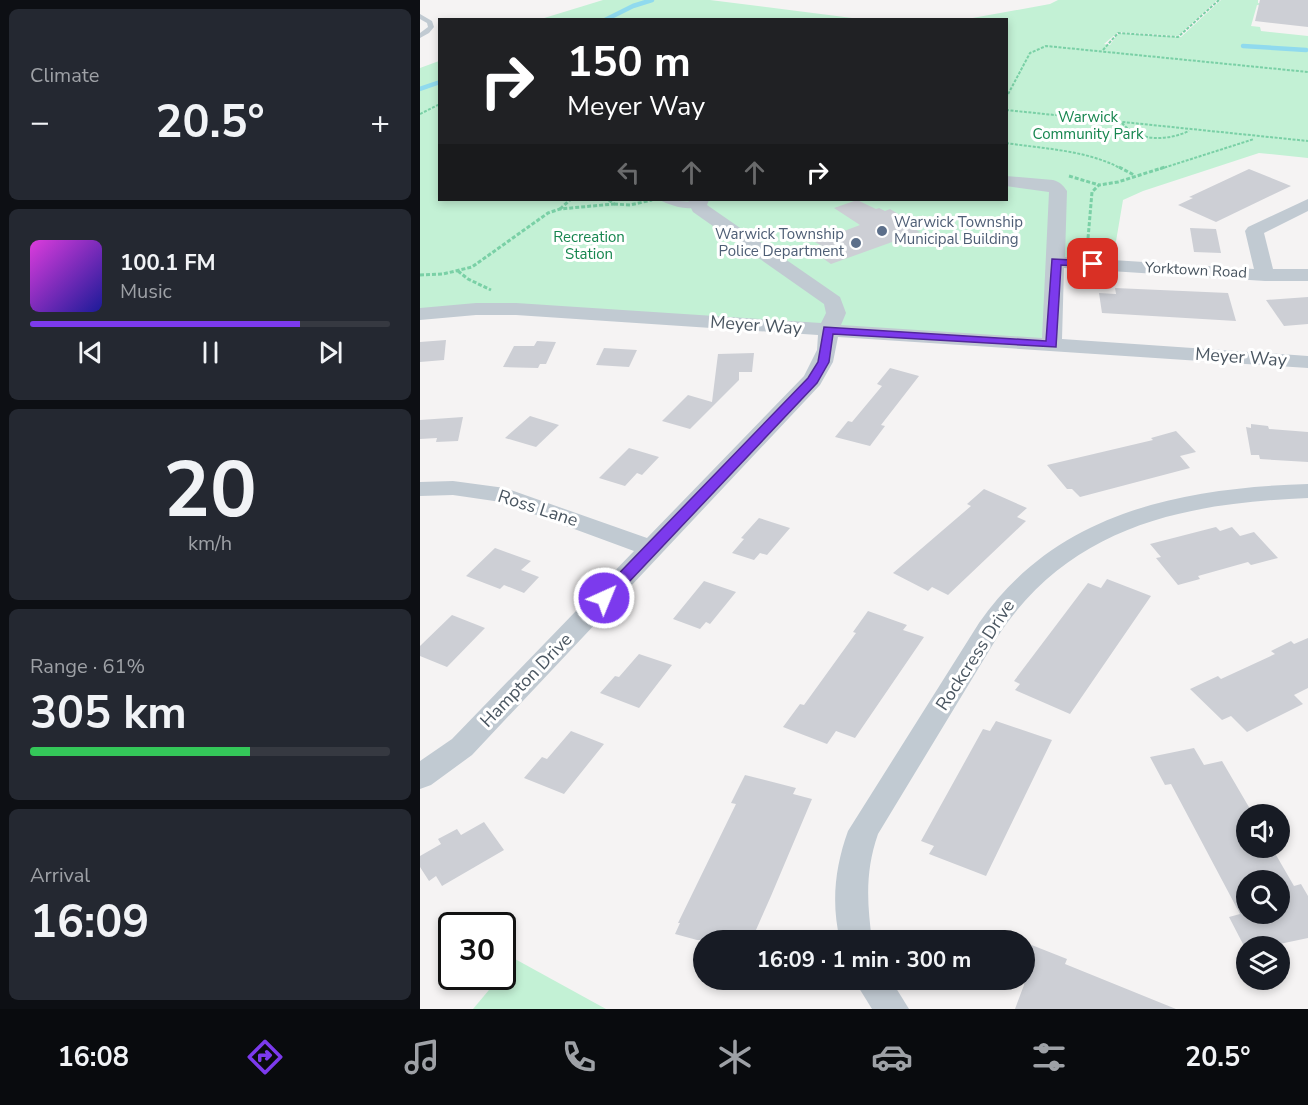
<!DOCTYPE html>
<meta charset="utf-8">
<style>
body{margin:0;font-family:"Nunito Sans",sans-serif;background:#242831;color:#f1f3f6;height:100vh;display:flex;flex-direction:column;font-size:22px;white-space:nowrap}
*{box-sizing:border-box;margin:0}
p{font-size:20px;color:#9ea1a6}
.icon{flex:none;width:33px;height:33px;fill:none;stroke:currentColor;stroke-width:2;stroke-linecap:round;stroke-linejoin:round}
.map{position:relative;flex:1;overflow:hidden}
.drawer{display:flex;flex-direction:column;gap:9px;padding:9px;background:#0d0f14;width:420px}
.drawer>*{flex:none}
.banner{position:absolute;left:18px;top:18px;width:570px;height:183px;border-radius:0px;box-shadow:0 3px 9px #0003;background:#202124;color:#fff;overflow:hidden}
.controls{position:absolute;left:816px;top:804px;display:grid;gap:12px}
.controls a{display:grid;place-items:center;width:54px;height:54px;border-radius:50%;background:#171b24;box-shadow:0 3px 9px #0003;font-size:30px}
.speed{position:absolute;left:18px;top:912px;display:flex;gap:12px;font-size:30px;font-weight:700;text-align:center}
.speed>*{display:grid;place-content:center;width:78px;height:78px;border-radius:50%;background:#171b24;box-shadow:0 3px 9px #0003;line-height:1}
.speed .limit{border:3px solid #111;border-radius:9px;background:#fff;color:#111}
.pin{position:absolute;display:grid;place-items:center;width:51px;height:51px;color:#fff;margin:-26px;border-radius:12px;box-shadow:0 3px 9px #0006}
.me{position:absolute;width:66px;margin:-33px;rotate:44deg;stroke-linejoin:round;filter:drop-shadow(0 0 4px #0008)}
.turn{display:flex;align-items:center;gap:21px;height:126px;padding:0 30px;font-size:27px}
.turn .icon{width:78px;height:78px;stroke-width:2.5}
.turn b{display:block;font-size:42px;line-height:51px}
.lanes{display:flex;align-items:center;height:57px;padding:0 30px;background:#0003;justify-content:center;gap:30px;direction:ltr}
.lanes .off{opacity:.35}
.big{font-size:45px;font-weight:700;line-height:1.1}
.drawer .widget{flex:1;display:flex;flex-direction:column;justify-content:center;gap:9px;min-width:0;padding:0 21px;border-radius:9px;background:#242831}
.drawer .dial{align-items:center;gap:0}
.dial b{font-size:78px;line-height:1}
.song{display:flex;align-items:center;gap:18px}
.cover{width:72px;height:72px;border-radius:9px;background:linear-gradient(135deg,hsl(300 70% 55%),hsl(240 70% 35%))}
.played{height:6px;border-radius:3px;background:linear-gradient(90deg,#7c3aed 75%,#363941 75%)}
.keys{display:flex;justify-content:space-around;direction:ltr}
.heat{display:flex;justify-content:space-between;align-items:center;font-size:33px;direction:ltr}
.charge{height:9px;border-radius:4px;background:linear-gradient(90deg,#34c759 61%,#363941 0)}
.trip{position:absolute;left:273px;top:930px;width:342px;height:60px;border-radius:30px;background:#171b24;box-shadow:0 3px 9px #0003;font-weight:700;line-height:60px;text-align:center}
.menu{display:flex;height:96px;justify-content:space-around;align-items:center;background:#090b0e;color:#9ea1a6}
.menu .icon{width:42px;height:42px}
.menu .selected{color:#7c3aed}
.menu b{font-size:27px;color:#f1f3f6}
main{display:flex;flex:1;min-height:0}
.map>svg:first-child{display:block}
</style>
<main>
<section class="drawer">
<div class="widget"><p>Climate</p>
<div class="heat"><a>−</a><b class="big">20.5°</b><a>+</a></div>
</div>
<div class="widget">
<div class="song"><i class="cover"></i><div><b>100.1 FM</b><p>Music</p></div></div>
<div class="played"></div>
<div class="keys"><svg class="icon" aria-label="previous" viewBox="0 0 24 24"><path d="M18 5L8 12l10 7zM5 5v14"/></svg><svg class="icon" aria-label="pause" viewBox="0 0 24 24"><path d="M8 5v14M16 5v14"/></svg><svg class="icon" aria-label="next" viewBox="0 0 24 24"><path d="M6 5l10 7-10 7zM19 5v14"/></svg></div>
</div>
<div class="widget dial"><b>20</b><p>km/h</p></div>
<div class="widget"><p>Range · 61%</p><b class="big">305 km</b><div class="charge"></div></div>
<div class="widget"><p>Arrival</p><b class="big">16:09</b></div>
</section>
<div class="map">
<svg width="888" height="1009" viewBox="0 0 888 1009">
<rect width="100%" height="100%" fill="#f5f3f3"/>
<g fill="#c3f1d5">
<path d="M183,0H290L440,19H121Z"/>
<path d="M638,0H797L758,36L698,32L684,44L690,45L697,35L702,33L761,37L801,0H838V3L888,8V10L837,5L831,26L840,27L841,31L888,36V158L839,153L723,191L703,200L692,265L636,262L632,345L96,309L0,314V68L19,61L20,200H586V20L547,19L630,4Z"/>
<path d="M95,959L186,1009H53Z"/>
</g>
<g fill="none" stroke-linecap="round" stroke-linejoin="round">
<g stroke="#90daee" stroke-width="4.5">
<path d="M185,20L213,6L232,0"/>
<path d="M823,46L886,50"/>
<path d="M0,89L20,82"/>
</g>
</g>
<g fill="#cdcfd5" fill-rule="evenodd">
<path d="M840,0H888V27L835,21Z"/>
<path d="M829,169L871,186L796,222L758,205L773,198L769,197Z"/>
<path d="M437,200L456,209L459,208L465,211L470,209L498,226L493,228L500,232L411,264L391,250L402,246L395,242L440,225L414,208Z"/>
<path d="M770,228L796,229L801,253L774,252Z"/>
<path d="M695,288L808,293L816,321L682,313L679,293L696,294Z"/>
<path d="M888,297V324L864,326L846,300Z"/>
<path d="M26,340L24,360L0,362V342Z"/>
<path d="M117,341L136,342L126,364H120L118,368L83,367L94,346H114Z"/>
<path d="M184,348L217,350L209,367L176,365Z"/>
<path d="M334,353L332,372H319V380L270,429L242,421L268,395L292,402L298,354Z"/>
<path d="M470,368L499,376L461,425L465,426L450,446L415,437L428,421L432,422L462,386L457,384Z"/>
<path d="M110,416L139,425L116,447L85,438Z"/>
<path d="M43,417L38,441L16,442L17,438L0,439V420Z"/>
<path d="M831,424L848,426L849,429L888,432V462L840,459L839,455H831L826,427L831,428Z"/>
<path d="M756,431L776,452L760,456L770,468L660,497L652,489H647L627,465L733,440L731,438Z"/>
<path d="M209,448L239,457L222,475L217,473L205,486L179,478Z"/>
<path d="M564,489L607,508L597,517L606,521L528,595L512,587L508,591L473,573L551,506L547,504Z"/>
<path d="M339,518L370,528L347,555L340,553L334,560L312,553L324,539L321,538Z"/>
<path d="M796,527L800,531L812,527L820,536L834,532L858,558L831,565L828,562L778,576L780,579L758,585L736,558L741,557L730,544Z"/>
<path d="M75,548L111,561L101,570L119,577L104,593L84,585L80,589L46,576Z"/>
<path d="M687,579L731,596L650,714L595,690L600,684L594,681L668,583L681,588Z"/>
<path d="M284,581L316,592L290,624L286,622L280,629L253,619Z"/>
<path d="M448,611L487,625L483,630L504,637L435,738L416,731L407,744L363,727L380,704L384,705L436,633L433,632Z"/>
<path d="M32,615L65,628L27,667L0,656V646Z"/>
<path d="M888,638V688L874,695L883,704L827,732L811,716L802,720L770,689L798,676L801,679L855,654L851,651L871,641L874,644Z"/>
<path d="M219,654L252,665L219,708L180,693L195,676L199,677Z"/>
<path d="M576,721L632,740L566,876L509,854L514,846L501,841L563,729L570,731Z"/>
<path d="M151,731L184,744L144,794L104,778L122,757L127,759Z"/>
<path d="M774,748L784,765L802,761L833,814H826V848H852L874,886L881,884L888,896V938L850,946H824L809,917L820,914L751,784L745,785L730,757ZM826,880H860V914H826Z"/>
<path d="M325,775L376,788L373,794L392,799L351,896L332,939L320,936L318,940H277L255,934L260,923H258L316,804L311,803Z"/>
<path d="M64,822L84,850L22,886L16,876L9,881L0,867V856L21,844L18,839L37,829L41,835Z"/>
<path d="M604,942L647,959L645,964L756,1009H595L604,985Z"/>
</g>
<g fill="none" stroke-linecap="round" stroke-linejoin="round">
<g stroke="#7ad0a6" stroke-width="2" stroke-dasharray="3 1.5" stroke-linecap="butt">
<path d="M683,50L698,33L758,37L799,0"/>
<path d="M586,98L610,53L626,46L888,72"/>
<path d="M586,110L888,141"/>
<path d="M0,114L20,104"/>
<path d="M702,123C719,142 747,141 769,131"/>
<path d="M586,143C625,149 667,150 702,169"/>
<path d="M740,169L834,139"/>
</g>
<g stroke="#7ad0a6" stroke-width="3" stroke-dasharray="4 2" stroke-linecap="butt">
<path d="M699,167L714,175"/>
<path d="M649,176L679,185"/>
<path d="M194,204L210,205L232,200"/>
<path d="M140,209L150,200"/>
<path d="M667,250L672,192L679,185L698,182L745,167"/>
<path d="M38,271L48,279L71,290"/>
<path d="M0,275L23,274L52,267L128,213L140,209L194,204L189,200"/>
</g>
<g fill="#c1cad2" fill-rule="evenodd">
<path d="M0,14L12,21L14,27L9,33L0,38V33L8,27L7,23L0,19Z"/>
<path d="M240,200L278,202L282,205C272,212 250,206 240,200Z"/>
</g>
<g fill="#c1cad2" fill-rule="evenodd">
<path d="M586,176L633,180C640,182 643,185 647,191L645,257L834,269L825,231L828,227L888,199V211L844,233L853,269H888V281H845L644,268L642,339L888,356V368L418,337L413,362L400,385L52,755L11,785L0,789V761L32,739L214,551L81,502L33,495L0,496V482L33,481L85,488L227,538L384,376L397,350L398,335L96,315H56L0,320V308L56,303H96L401,323L406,313L404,304L273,212L268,202L270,200H289L287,205L420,297L426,313L421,325L622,338L629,192L586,186Z"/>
<path d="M888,484V498C764,503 650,526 578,636L458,834C445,871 447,903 452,940H420C411,903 415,867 428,831L559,623C636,512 761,488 888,484Z"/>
<path d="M434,980H471L489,1009H452Z"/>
</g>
</g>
<path fill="#7c3aed" stroke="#51269a" stroke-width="1.5" d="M632,259L673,261L679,264L673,267L641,265L636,347L413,334L409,362L397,383L190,602H179L177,598L179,594L388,378L398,362L404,327L626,341Z"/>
<g fill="#5c6f8a" stroke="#fff" stroke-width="2">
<circle cx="462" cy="231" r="6"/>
<circle cx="436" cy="243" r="6"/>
</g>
<g text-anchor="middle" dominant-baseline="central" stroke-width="6" stroke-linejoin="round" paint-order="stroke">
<g font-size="15" fill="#17864f" stroke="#fff">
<text x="668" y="117">Warwick<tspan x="668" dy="17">Community Park</tspan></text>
<text x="169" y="237">Recreation<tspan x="169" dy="17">Station</tspan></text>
</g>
<g font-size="15" fill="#4e5e75" stroke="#fff" text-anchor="start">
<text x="474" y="222">Warwick Township<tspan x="474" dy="17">Municipal Building</tspan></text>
<text x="424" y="234" text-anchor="end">Warwick Township<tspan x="424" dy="17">Police Department</tspan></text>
</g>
<g font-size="15" fill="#4a5661" stroke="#fff">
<text transform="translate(776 270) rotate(3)">Yorktown Road</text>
</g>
<g font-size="18" fill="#4a5661" stroke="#fff">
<text transform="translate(336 325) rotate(4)">Meyer Way</text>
<text transform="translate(821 357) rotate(4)">Meyer Way</text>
<text transform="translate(118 508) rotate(18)">Ross Lane</text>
<text transform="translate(555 655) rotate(-57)">Rockcress Drive</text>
<text transform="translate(106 680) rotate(-46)">Hampton Drive</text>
</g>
</g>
</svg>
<div class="controls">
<a><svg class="icon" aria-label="sound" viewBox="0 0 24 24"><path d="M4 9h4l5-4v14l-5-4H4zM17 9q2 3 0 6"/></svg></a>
<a><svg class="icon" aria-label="search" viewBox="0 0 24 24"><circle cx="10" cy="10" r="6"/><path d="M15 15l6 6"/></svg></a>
<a><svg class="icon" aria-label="layers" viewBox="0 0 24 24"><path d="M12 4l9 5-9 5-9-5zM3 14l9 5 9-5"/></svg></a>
</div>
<div class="speed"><div class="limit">30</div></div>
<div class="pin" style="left:673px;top:264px;background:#d93025"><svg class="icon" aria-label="arrive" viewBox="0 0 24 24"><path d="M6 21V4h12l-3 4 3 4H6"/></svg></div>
<svg class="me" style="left:184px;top:598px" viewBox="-20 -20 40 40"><circle r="17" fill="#7c3aed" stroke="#fff" stroke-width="3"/><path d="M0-11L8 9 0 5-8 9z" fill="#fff"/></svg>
<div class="trip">16:09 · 1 min · 300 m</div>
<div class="banner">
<div class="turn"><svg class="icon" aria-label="right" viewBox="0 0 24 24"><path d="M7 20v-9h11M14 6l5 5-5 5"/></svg><div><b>150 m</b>Meyer Way</div></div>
<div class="lanes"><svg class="icon off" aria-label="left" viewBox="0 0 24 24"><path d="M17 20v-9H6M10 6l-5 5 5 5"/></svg><svg class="icon off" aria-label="ahead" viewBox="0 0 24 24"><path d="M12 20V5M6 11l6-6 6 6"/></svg><svg class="icon off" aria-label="ahead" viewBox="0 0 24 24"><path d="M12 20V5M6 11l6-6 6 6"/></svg><svg class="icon" aria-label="right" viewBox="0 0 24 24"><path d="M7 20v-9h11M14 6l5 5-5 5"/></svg></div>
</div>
</div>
</main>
<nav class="menu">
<b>16:08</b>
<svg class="icon selected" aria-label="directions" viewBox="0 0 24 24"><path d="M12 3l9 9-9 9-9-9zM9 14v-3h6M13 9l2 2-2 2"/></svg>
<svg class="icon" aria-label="music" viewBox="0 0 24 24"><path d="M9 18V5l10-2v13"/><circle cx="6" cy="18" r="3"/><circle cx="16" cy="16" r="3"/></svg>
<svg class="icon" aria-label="phone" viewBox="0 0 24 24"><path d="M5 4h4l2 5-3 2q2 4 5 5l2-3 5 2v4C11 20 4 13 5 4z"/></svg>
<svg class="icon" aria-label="climate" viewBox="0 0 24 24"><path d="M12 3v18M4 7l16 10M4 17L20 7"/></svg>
<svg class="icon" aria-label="car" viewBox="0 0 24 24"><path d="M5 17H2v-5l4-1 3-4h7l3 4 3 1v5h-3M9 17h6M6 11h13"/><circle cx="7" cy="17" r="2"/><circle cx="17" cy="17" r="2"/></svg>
<svg class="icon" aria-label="filters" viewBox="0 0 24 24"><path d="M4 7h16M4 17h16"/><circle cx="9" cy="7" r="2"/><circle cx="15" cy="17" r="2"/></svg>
<b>20.5°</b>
</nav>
